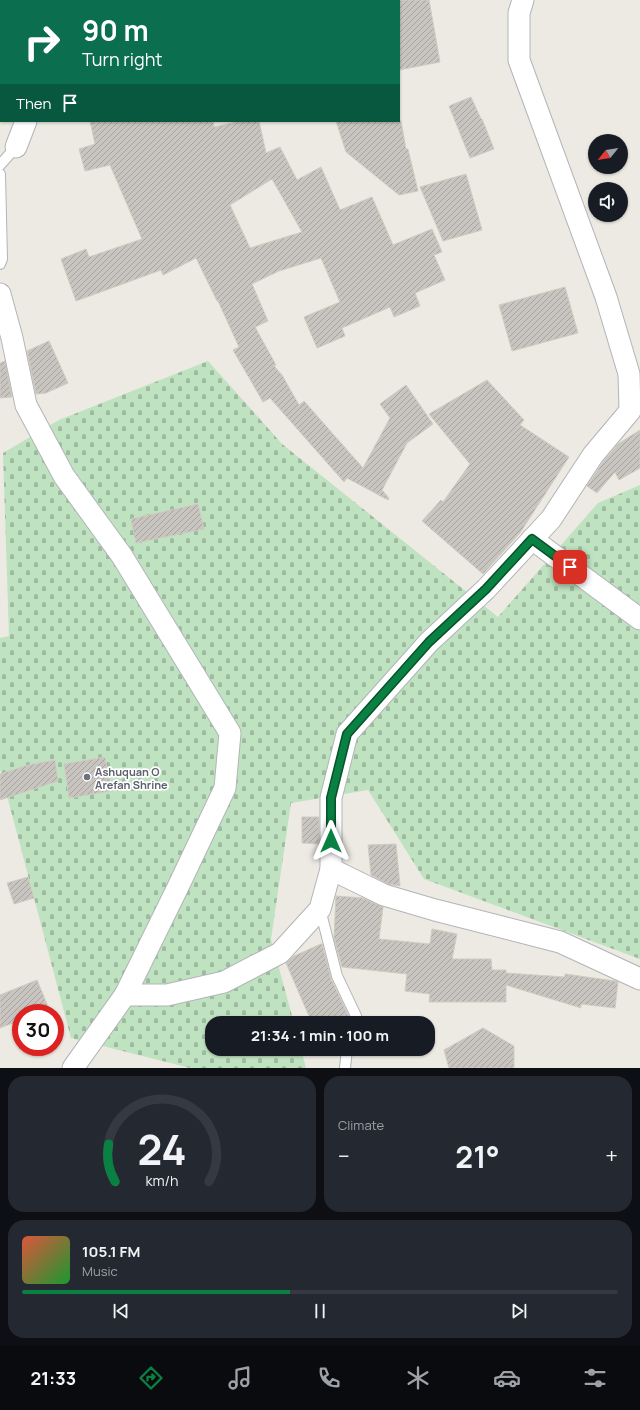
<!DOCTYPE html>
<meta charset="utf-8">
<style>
body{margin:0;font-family:Manrope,sans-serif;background:#242831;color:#f1f3f6;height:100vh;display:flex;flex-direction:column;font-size:15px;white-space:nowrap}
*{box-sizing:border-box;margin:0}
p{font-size:13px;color:#9ea1a6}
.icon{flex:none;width:22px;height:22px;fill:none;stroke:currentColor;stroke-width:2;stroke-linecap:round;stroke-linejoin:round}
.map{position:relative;height:1068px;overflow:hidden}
.drawer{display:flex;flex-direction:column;gap:8px;padding:8px;background:#0d0f14;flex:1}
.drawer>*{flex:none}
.hud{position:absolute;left:0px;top:0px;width:400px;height:122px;box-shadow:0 1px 3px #0004;background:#0b6e4f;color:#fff;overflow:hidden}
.needle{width:26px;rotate:240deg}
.buttons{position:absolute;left:588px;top:134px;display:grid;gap:8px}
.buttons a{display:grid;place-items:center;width:40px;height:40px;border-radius:50%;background:#171b24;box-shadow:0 1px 3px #0004;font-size:20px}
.speed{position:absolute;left:12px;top:1004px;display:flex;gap:8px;font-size:20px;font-weight:700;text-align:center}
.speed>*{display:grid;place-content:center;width:52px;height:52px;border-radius:50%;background:#171b24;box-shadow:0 1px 3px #0004;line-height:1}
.speed .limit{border:6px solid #d22;background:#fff;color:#111}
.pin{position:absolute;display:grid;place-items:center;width:34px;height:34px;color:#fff;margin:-17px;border-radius:8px;box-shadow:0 2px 6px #0006}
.me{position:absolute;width:44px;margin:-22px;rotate:0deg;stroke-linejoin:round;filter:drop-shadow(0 0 3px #0008)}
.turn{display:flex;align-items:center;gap:14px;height:84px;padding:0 16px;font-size:18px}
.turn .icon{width:52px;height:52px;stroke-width:2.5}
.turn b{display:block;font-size:28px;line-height:34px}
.then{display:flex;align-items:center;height:38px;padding:0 16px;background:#0003;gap:8px;font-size:15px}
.big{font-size:30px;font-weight:700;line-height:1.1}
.drawer .widget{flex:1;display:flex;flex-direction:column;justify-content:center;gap:6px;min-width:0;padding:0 14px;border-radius:16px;background:#242831}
.drawer .dial{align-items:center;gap:0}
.dial svg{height:104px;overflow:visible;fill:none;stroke:#363941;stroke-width:7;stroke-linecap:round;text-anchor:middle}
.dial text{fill:#f1f3f6;stroke:none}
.song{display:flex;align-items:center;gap:12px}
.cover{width:48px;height:48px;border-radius:6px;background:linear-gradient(135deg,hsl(10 70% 55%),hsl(130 70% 35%))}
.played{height:4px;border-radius:2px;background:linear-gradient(90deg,#0b8043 45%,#363941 45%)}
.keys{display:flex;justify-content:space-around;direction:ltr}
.heat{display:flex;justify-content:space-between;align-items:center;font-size:22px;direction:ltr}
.drawer .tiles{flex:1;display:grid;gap:8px;grid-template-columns:1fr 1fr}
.widget:last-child{grid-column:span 2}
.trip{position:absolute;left:205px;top:1016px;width:230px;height:40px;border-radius:16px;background:#171b24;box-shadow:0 1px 3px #0004;font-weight:700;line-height:40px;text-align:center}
.menu{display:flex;height:64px;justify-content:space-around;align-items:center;background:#090b0e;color:#9ea1a6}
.menu .icon{width:28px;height:28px}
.menu .selected{color:#0b8043}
.menu b{font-size:18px;color:#f1f3f6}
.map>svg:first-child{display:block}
</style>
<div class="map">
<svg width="640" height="1068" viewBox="0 0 640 1068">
<defs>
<pattern id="cemetery-stones" width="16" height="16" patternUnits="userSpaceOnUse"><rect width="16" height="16" fill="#bfe3c0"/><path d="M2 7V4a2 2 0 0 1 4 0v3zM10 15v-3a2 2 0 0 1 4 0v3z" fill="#9ebb9f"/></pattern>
<pattern id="building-hatch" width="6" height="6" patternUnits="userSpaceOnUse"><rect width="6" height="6" fill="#c8c4bf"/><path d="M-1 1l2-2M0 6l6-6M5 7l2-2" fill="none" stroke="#a5a29f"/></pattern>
</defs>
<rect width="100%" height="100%" fill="#eceae2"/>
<path fill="url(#cemetery-stones)" d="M208,361L282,444L498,617L598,503L640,485V959L424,879L368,790L291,803L271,939L294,1023H212V1049H301L306,1068H190L71,1038L0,769V638L9,636L3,453L59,420Z"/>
<g fill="url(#building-hatch)" stroke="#d0ccc0" fill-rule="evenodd">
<path d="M399,0H429L440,62L399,70Z"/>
<path d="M471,97L481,119H482L494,149L470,158L449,106Z"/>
<path d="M90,121H213L214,127L241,121H259L266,153L280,147L297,180L321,167L340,210L372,197L393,245L432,229L442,252L434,255L445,280L415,293L420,306L394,317L390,307L342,328L345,336L317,348L304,317L340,302L321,258L279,271L252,284L268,321L255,327L276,365L274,366L282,375L299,405L304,401L363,468L390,418L380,404L406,385L433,424L407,443L382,490L389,498L388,500L347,478L344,482L270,398L263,402L233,350L239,347L218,301H217L196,258L163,275L161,270L76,301L61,259L86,249L89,257L142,239L110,165L85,171L79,149L95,144ZM272,179L302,232L250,248L230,205Z"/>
<path d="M336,121H401L406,149H408L418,191L399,195L346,152Z"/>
<path d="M466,174L482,230L443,241L420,187Z"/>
<path d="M565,287L578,333L512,351L499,305Z"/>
<path d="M49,341L68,383L46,393L36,394L27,351Z"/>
<path d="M5,361L12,397L0,398V363Z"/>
<path d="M487,380L524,420L520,425L569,457L520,533L483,574L422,521L441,500L443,502L470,464L429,414Z"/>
<path d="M640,430V468L619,480L615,472L597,493L587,486L603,462L618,444Z"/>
<path d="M198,504L204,529L136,543L131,519Z"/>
<path d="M105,757L111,791L69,798L64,764Z"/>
<path d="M55,760L58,781L0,800V774L28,765Z"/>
<path d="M302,817H319V844L302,843Z"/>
<path d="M396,844L400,886L388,884L371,875L368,845Z"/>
<path d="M28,877L34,898L14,904L7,883Z"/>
<path d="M336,896L363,898L383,907L379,939L430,944L432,929L457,934L452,959H491L492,970H506V973L565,977V974L615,981L618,982L615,1008L581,1004V1008L506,985V1002H429L430,994L405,991L407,974L342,967L334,938Z"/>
<path d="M321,944H322L331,979L349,1017L335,1023H312L286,963L294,956Z"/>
<path d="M37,980L49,1009L39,1013H21V1020L0,1028V995Z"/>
<path d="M483,1028L514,1046V1068H449L444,1050Z"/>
</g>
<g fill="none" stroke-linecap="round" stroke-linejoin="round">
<g stroke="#b2b4b8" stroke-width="12">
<g id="lane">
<path d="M0,165L16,147"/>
<path d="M0,174L2,259L0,264"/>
<path d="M320,909L337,976L356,1016L354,1023"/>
<path d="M345,1068L347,1049"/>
</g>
</g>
<g stroke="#b2b4b8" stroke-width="23">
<g id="street">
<path d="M164,0L165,1"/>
<path d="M88,1L89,0"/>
<path d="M221,1L232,0"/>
<path d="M16,147L26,121"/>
<path d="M0,294L12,338L26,405L64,476L122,556L230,733L225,788L177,889L125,995L73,1068"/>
<path d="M532,539L640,619"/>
<path d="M331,869L384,895L435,910L560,942L640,979"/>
<path d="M125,995H167L224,982L280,953L320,909L331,869V798L347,734L429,642L486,589L551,519L593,455L630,411L629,374L606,297L519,60V13L523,0"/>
</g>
</g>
<use href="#lane" stroke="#fff" stroke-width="10"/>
<use href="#street" stroke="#fff" stroke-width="21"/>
</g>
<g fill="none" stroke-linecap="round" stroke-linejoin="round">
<g stroke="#07532c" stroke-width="10">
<path id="route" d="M331,841V798L347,734L429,642L486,589L532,539L570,567"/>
</g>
<use href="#route" stroke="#0b8043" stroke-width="7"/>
</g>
<circle fill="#6b7280" stroke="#fff" stroke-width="1.5" cx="87" cy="777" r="4"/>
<g text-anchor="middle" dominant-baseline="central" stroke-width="3.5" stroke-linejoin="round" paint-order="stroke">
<g font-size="11" font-weight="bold" fill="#5b616d" stroke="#fff" text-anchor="start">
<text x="95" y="771">Ashuquan O<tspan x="95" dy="13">Arefan Shrine</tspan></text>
</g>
</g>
</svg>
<div class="buttons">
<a><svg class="needle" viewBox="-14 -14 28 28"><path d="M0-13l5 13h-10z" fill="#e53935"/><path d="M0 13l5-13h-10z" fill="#9ea1a6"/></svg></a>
<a><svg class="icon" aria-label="sound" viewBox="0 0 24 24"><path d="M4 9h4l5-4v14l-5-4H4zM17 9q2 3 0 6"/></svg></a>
</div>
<div class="speed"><div class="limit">30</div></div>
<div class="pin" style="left:570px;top:567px;background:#d93025"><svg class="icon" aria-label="arrive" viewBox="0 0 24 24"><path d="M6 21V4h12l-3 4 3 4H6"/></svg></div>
<svg class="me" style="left:331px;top:841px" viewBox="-20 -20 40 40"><path d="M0-17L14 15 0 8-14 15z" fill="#0b8043" stroke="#fff" stroke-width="4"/></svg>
<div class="trip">21:34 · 1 min · 100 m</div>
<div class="hud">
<div class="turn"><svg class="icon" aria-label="right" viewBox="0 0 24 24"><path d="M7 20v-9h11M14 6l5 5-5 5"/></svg><div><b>90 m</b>Turn right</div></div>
<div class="then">Then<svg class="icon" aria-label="arrive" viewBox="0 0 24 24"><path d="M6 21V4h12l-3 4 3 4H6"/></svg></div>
</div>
</div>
<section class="drawer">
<div class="tiles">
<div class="widget dial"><svg viewBox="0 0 100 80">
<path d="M14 69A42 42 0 1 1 86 69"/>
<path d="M14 69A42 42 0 0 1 9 40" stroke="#0b8043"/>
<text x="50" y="56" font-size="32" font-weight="700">24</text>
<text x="50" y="72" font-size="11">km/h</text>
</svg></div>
<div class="widget"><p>Climate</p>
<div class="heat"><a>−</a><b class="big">21°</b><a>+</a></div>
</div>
<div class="widget">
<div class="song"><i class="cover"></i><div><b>105.1 FM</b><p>Music</p></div></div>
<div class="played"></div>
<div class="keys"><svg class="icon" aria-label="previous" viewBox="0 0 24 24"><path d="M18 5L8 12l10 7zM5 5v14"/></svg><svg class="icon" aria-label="pause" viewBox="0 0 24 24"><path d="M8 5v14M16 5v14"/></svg><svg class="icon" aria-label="next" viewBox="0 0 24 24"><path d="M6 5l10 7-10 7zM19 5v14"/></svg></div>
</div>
</div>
</section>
<nav class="menu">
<b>21:33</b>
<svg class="icon selected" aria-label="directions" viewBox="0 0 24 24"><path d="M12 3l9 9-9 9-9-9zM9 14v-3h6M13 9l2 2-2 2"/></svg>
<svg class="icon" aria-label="music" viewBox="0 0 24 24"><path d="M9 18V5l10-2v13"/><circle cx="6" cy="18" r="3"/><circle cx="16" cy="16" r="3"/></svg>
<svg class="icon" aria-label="phone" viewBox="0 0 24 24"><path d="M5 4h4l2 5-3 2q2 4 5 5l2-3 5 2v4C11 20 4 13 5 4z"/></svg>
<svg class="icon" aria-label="climate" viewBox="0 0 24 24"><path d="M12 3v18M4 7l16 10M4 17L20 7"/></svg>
<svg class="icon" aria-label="car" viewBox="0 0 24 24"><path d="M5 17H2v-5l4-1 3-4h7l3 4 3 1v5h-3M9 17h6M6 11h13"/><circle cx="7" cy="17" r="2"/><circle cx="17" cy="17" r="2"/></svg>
<svg class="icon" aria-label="filters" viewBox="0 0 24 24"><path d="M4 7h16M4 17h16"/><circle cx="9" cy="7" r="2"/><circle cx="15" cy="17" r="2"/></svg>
</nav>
